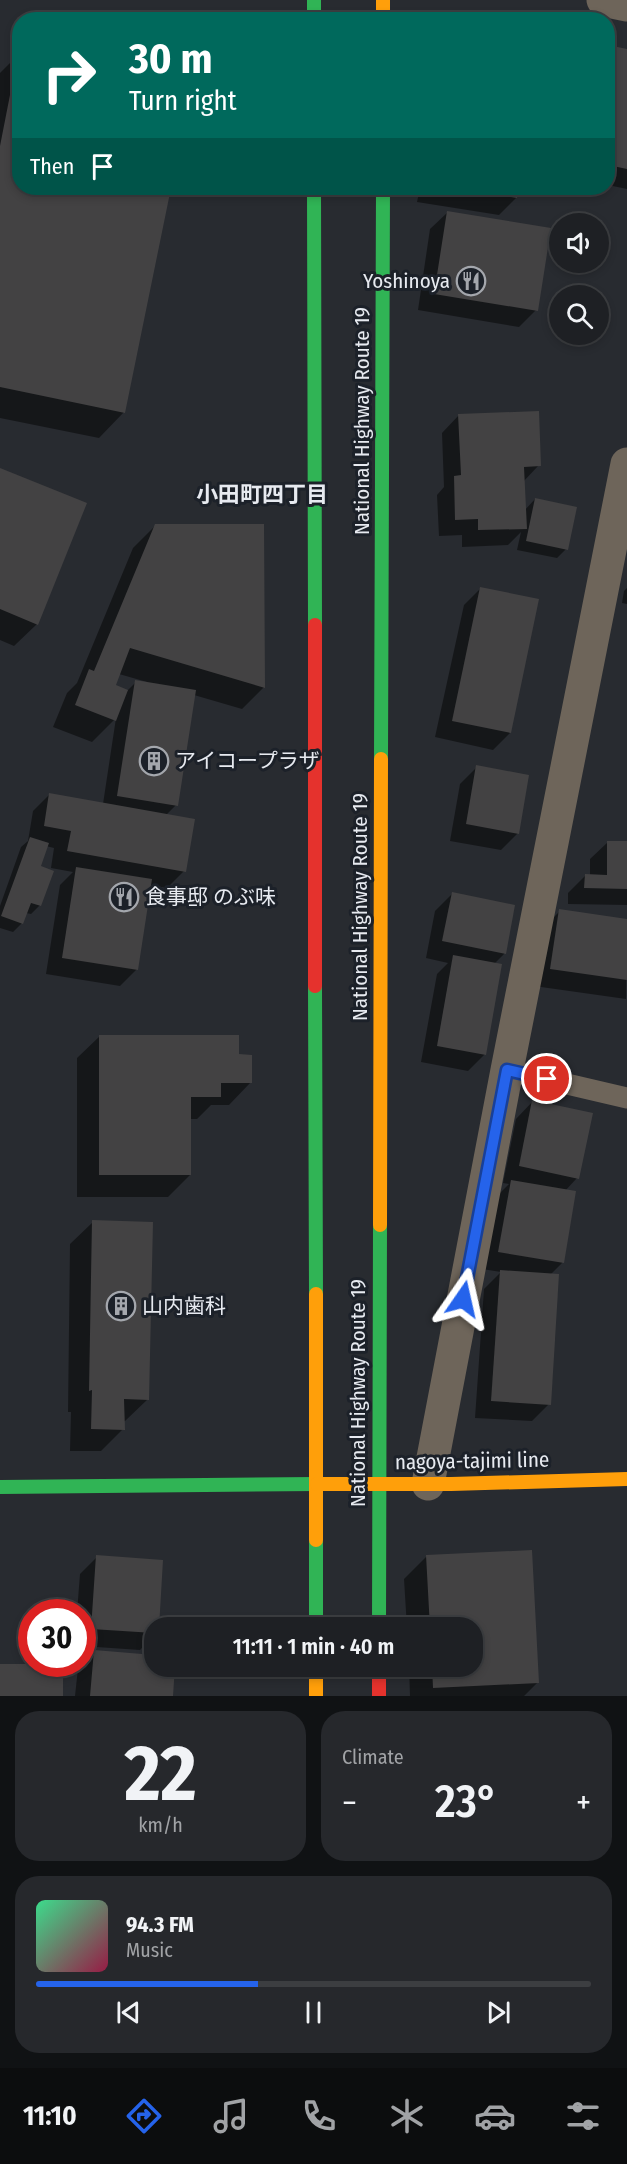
<!DOCTYPE html>
<meta charset="utf-8">
<style>
body{margin:0;font-family:"Fira Sans Condensed","Noto Sans JP",sans-serif;background:#26282c;color:#f1f3f6;height:100vh;display:flex;flex-direction:column;font-size:22px;white-space:nowrap}
*{box-sizing:border-box;margin:0}
p{font-size:20px;color:#a1a3a6}
.icon{flex:none;width:33px;height:33px;fill:none;stroke:currentColor;stroke-width:2;stroke-linecap:round;stroke-linejoin:round}
.map{position:relative;height:1696px;overflow:hidden}
.side{display:flex;flex-direction:column;gap:15px;padding:15px;background:#101214;flex:1}
.side>*{flex:none}
.hud{position:absolute;left:12px;top:12px;width:603px;height:183px;border-radius:24px;box-shadow:0 3px 9px #0003,0 0 0 2px #3c3e41;background:#00695c;color:#fff;overflow:hidden}
.controls{position:absolute;left:549px;top:213px;display:grid;gap:12px}
.controls a{display:grid;place-items:center;width:60px;height:60px;border-radius:50%;background:#1e2024;box-shadow:0 3px 9px #0003,0 0 0 2px #3c3e41;font-size:30px}
.speed{position:absolute;left:18px;top:1599px;display:flex;gap:12px;font-size:30px;font-weight:700;text-align:center}
.speed>*{display:grid;place-content:center;width:78px;height:78px;border-radius:50%;background:#1e2024;box-shadow:0 3px 9px #0003,0 0 0 2px #3c3e41;line-height:1}
.speed .limit{border:9px solid #d22;background:#fff;color:#111}
.pin{position:absolute;display:grid;place-items:center;width:51px;height:51px;color:#fff;margin:-26px;border:3px solid #fff;border-radius:50%;box-shadow:0 2px 6px #0007}
.me{position:absolute;width:66px;margin:-33px;rotate:11deg;stroke-linejoin:round;filter:drop-shadow(0 0 4px #0008)}
.turn{display:flex;align-items:center;gap:21px;height:126px;padding:0 18px;font-size:27px}
.turn .icon{width:78px;height:78px;stroke-width:2.5}
.turn b{display:block;font-size:42px;line-height:51px}
.then{display:flex;align-items:center;height:57px;padding:0 18px;background:#0003;gap:12px;font-size:22px}
.big{font-size:45px;font-weight:600;line-height:1.1}
.side .tile{flex:1;display:flex;flex-direction:column;justify-content:center;gap:9px;min-width:0;padding:0 21px;border-radius:24px;background:#26282c}
.side .dial{align-items:center;gap:0}
.dial b{font-size:78px;line-height:1}
.song{display:flex;align-items:center;gap:18px}
.cover{width:72px;height:72px;border-radius:9px;background:linear-gradient(135deg,hsl(150 70% 55%),hsl(340 70% 35%))}
.played{height:6px;border-radius:3px;background:linear-gradient(90deg,#2563eb 40%,#3c3e41 40%)}
.keys{display:flex;justify-content:space-around;direction:ltr}
.heat{display:flex;justify-content:space-between;align-items:center;font-size:33px;direction:ltr}
.side .tiles{flex:1;display:grid;gap:15px;grid-template-columns:1fr 1fr}
.tile:last-child{grid-column:span 2}
.trip{position:absolute;left:144px;top:1617px;width:339px;height:60px;border-radius:24px;background:#1e2024;box-shadow:0 3px 9px #0003,0 0 0 2px #3c3e41;font-weight:600;line-height:60px;text-align:center}
.menu{display:flex;height:96px;justify-content:space-around;align-items:center;background:#0c0d0e;color:#a1a3a6}
.menu .icon{width:42px;height:42px}
.menu .active{color:#2563eb}
.menu b{font-size:27px;color:#f1f3f6}
.map>svg:first-child{display:block}
</style>
<div class="map">
<svg width="627" height="1696" viewBox="0 0 627 1696">
<rect width="100%" height="100%" fill="#282b30"/>
<g fill="#0007" fill-rule="evenodd">
<path d="M608,46L627,50V189L608,185Z"/>
<path d="M20,53V188H170L124,412L99,438L0,418V73Z"/>
<path d="M420,188H518L516,198L499,215L417,202Z"/>
<path d="M448,212L536,310L519,327L418,310L430,229Z"/>
<path d="M459,415L539,465L523,482L524,511L535,499L566,549L557,558L517,550L521,532L508,545L462,547V535L439,536L437,495L444,487L442,433Z"/>
<path d="M0,469L37,624L14,646L0,640Z"/>
<path d="M156,525L264,687L242,709L194,695L176,805L166,815L184,871L167,888L150,885L137,969L120,986L46,974L60,885L73,872L51,868L54,848L46,846L39,867L40,905L31,914L26,913L22,923L13,932L0,928V906L21,847L28,841L33,811L50,794L103,804L116,718L92,742L53,727L67,693L77,683L133,548ZM119,674L147,682V684L136,682L127,691L114,686Z"/>
<path d="M481,588L510,733L493,750L435,737L464,605Z"/>
<path d="M627,588V604L622,603L624,591Z"/>
<path d="M477,767L518,833L501,850L450,841L460,784Z"/>
<path d="M608,842H627V905L568,904V893L585,876H590V859Z"/>
<path d="M452,894L514,906L504,954L494,964L485,1054L468,1071L421,1062L437,974L448,963L426,958L435,911Z"/>
<path d="M560,911L627,921L626,999L534,986L543,928Z"/>
<path d="M100,1036L237,1056L251,1082L229,1105H211L197,1119H190V1175L168,1197H77V1058Z"/>
<path d="M533,1101L577,1178L565,1191L574,1193L562,1263L550,1275L549,1404L532,1421L475,1418L484,1289L501,1272L482,1269L495,1198L509,1184L503,1183L516,1119Z"/>
<path d="M93,1222L148,1399L125,1421H123V1429L101,1451H70L71,1412H68L70,1244Z"/>
<path d="M97,1557L154,1628V1635L140,1650L82,1646V1612H77L80,1574Z"/>
<path d="M426,1557L538,1682L524,1696H410L409,1666H472V1628H407L404,1579Z"/>
<path d="M95,1651L154,1657V1666L171,1696H75L78,1668Z"/>
</g>
<g fill="#434243">
<path d="M608,45L627,49V169L608,165Z"/>
<path d="M18,54L20,188H171L125,413L0,387V146Z"/>
<path d="M458,188H519L517,198Z"/>
<path d="M447,211L551,228L538,311L434,294Z"/>
<path d="M539,411L541,466L524,467L527,529L478,530V519L455,520L454,476L461,475L458,414Z"/>
<path d="M0,468L87,503L38,625L0,609Z"/>
<path d="M535,498L577,507L568,550L526,541Z"/>
<path d="M155,524H264L265,688L130,648L116,685L128,690L116,721L75,705L89,669L94,671Z"/>
<path d="M480,587L539,599L511,733L452,721Z"/>
<path d="M135,680L196,690L178,806L117,796Z"/>
<path d="M476,765L529,775L519,834L466,824Z"/>
<path d="M49,793L195,819L186,872L67,851L71,831L44,826Z"/>
<path d="M30,837L49,843L41,866L54,871L41,906L31,903L23,924L1,916Z"/>
<path d="M607,841H627V889L584,888L585,874L607,875Z"/>
<path d="M76,867L152,879L138,970L62,958Z"/>
<path d="M452,892L515,905L506,954L442,941Z"/>
<path d="M559,909L627,919V980L550,969Z"/>
<path d="M453,955L502,964L486,1055L437,1046Z"/>
<path d="M99,1035H239V1054L252,1055V1083H221V1097H191V1175H99Z"/>
<path d="M532,1100L593,1113L579,1179L519,1166Z"/>
<path d="M511,1180L576,1191L564,1263L498,1252Z"/>
<path d="M92,1220L153,1222L149,1400L124,1399L125,1430L91,1429L92,1390L89,1391Z"/>
<path d="M500,1270L559,1274L551,1405L491,1401Z"/>
<path d="M532,1550L539,1683L433,1688L432,1666H472V1628H430L426,1555Z"/>
<path d="M96,1555L163,1560L159,1628H154V1633L91,1629Z"/>
<path d="M94,1650L154,1655V1666H175L173,1696H90Z"/>
<rect x="0" y="1664" width="63" height="32"/>
</g>
<g fill="none" stroke-linecap="round" stroke-linejoin="round">
<path stroke="#6e655a" stroke-width="21" d="M507,1070L627,1098"/>
<g stroke="#6e655a" stroke-width="33">
<path d="M603,0L627,5"/>
<path d="M428,1484L507,1070L627,464"/>
</g>
<g stroke="#30b455" stroke-width="14">
<path d="M314,0V20"/>
<path d="M314,188L315,625"/>
<path d="M381,759L383,188"/>
<path d="M315,986L316,1294"/>
<path d="M0,1487L317,1484"/>
<path d="M316,1540V1628"/>
<path d="M379,1628L380,1225"/>
</g>
<g stroke="#ff9f0a" stroke-width="14">
<path d="M383,0V20"/>
<path d="M380,1225L381,759"/>
<path d="M316,1294V1540"/>
<path d="M317,1484H451L627,1479"/>
<path d="M316,1666V1696"/>
</g>
<g stroke="#e5322d" stroke-width="14">
<path d="M315,625V986"/>
<path d="M379,1666V1696"/>
</g>
</g>
<g fill="none" stroke-linecap="round" stroke-linejoin="round">
<g stroke="#184099" stroke-width="15">
<path id="route" d="M463,1299L507,1070L547,1079"/>
</g>
<use href="#route" stroke="#2563eb" stroke-width="10"/>
</g>
<defs>
<g id="restaurant-ring" transform="scale(1.5)"><circle r="9.5" fill="#1c2129" stroke="#a4a7ad" stroke-width="1.5"/><path d="M-5-6h1v4h1v-4h1v4h1v-4h1v5L-1.5 .5V6h-2V.5L-5-1ZM5-6V6H3V1.5H1.5Q1.5-4 5-6Z" fill="#a4a7ad"/></g>
<g id="building-ring" transform="scale(1.5)"><circle r="9.5" fill="#1c2129" stroke="#a4a7ad" stroke-width="1.5"/><path d="M-4-6H4V6H1V3H-1V6H-4ZM-2.5-4.3h1.7v1.8h-1.7ZM.8-4.3h1.7v1.8H.8ZM-2.5-1h1.7V.8h-1.7ZM.8-1h1.7V.8H.8Z" fill="#a4a7ad"/></g>
</defs>
<g fill-rule="evenodd">
<use href="#restaurant-ring" x="471" y="281"/>
<use href="#building-ring" x="154" y="761"/>
<use href="#restaurant-ring" x="124" y="897"/>
<use href="#building-ring" x="121" y="1306"/>
</g>
<g text-anchor="middle" dominant-baseline="central" stroke-width="6" stroke-linejoin="round" paint-order="stroke">
<g font-size="21" fill="#e7eaf0" stroke="#1c2129" text-anchor="start">
<text x="450" y="281" text-anchor="end">Yoshinoya</text>
<text x="175" y="761">アイコープラザ</text>
<text x="145" y="897">食事邸 のぶ味</text>
<text x="142" y="1306">山内歯科</text>
</g>
<g font-size="21" fill="#e7eaf0" stroke="#1c2129">
<text transform="translate(362 421) rotate(-90)">National Highway Route 19</text>
<text transform="translate(360 907) rotate(-90)">National Highway Route 19</text>
<text transform="translate(358 1393) rotate(-90)">National Highway Route 19</text>
<text transform="translate(472 1461) rotate(-1)">nagoya-tajimi line</text>
</g>
<g font-size="22" font-weight="bold" fill="#e7eaf0" stroke="#1c2129">
<text x="262" y="494">小田町四丁目</text>
</g>
</g>
</svg>
<div class="controls">
<a><svg class="icon" aria-label="sound" viewBox="0 0 24 24"><path d="M4 9h4l5-4v14l-5-4H4zM17 9q2 3 0 6"/></svg></a>
<a><svg class="icon" aria-label="search" viewBox="0 0 24 24"><circle cx="10" cy="10" r="6"/><path d="M15 15l6 6"/></svg></a>
</div>
<div class="speed"><div class="limit">30</div></div>
<div class="pin" style="left:547px;top:1079px;background:#d93025"><svg class="icon" aria-label="arrive" viewBox="0 0 24 24"><path d="M6 21V4h12l-3 4 3 4H6"/></svg></div>
<svg class="me" style="left:463px;top:1299px" viewBox="-20 -20 40 40"><path d="M0-17L14 15 0 8-14 15z" fill="#2563eb" stroke="#fff" stroke-width="4"/></svg>
<div class="trip">11:11 · 1 min · 40 m</div>
<div class="hud">
<div class="turn"><svg class="icon" aria-label="right" viewBox="0 0 24 24"><path d="M7 20v-9h11M14 6l5 5-5 5"/></svg><div><b>30 m</b>Turn right</div></div>
<div class="then">Then<svg class="icon" aria-label="arrive" viewBox="0 0 24 24"><path d="M6 21V4h12l-3 4 3 4H6"/></svg></div>
</div>
</div>
<section class="side">
<div class="tiles">
<div class="tile dial"><b>22</b><p>km/h</p></div>
<div class="tile"><p>Climate</p>
<div class="heat"><a>−</a><b class="big">23°</b><a>+</a></div>
</div>
<div class="tile">
<div class="song"><i class="cover"></i><div><b>94.3 FM</b><p>Music</p></div></div>
<div class="played"></div>
<div class="keys"><svg class="icon" aria-label="previous" viewBox="0 0 24 24"><path d="M18 5L8 12l10 7zM5 5v14"/></svg><svg class="icon" aria-label="pause" viewBox="0 0 24 24"><path d="M8 5v14M16 5v14"/></svg><svg class="icon" aria-label="next" viewBox="0 0 24 24"><path d="M6 5l10 7-10 7zM19 5v14"/></svg></div>
</div>
</div>
</section>
<nav class="menu">
<b>11:10</b>
<svg class="icon active" aria-label="directions" viewBox="0 0 24 24"><path d="M12 3l9 9-9 9-9-9zM9 14v-3h6M13 9l2 2-2 2"/></svg>
<svg class="icon" aria-label="music" viewBox="0 0 24 24"><path d="M9 18V5l10-2v13"/><circle cx="6" cy="18" r="3"/><circle cx="16" cy="16" r="3"/></svg>
<svg class="icon" aria-label="phone" viewBox="0 0 24 24"><path d="M5 4h4l2 5-3 2q2 4 5 5l2-3 5 2v4C11 20 4 13 5 4z"/></svg>
<svg class="icon" aria-label="climate" viewBox="0 0 24 24"><path d="M12 3v18M4 7l16 10M4 17L20 7"/></svg>
<svg class="icon" aria-label="car" viewBox="0 0 24 24"><path d="M5 17H2v-5l4-1 3-4h7l3 4 3 1v5h-3M9 17h6M6 11h13"/><circle cx="7" cy="17" r="2"/><circle cx="17" cy="17" r="2"/></svg>
<svg class="icon" aria-label="filters" viewBox="0 0 24 24"><path d="M4 7h16M4 17h16"/><circle cx="9" cy="7" r="2"/><circle cx="15" cy="17" r="2"/></svg>
</nav>
